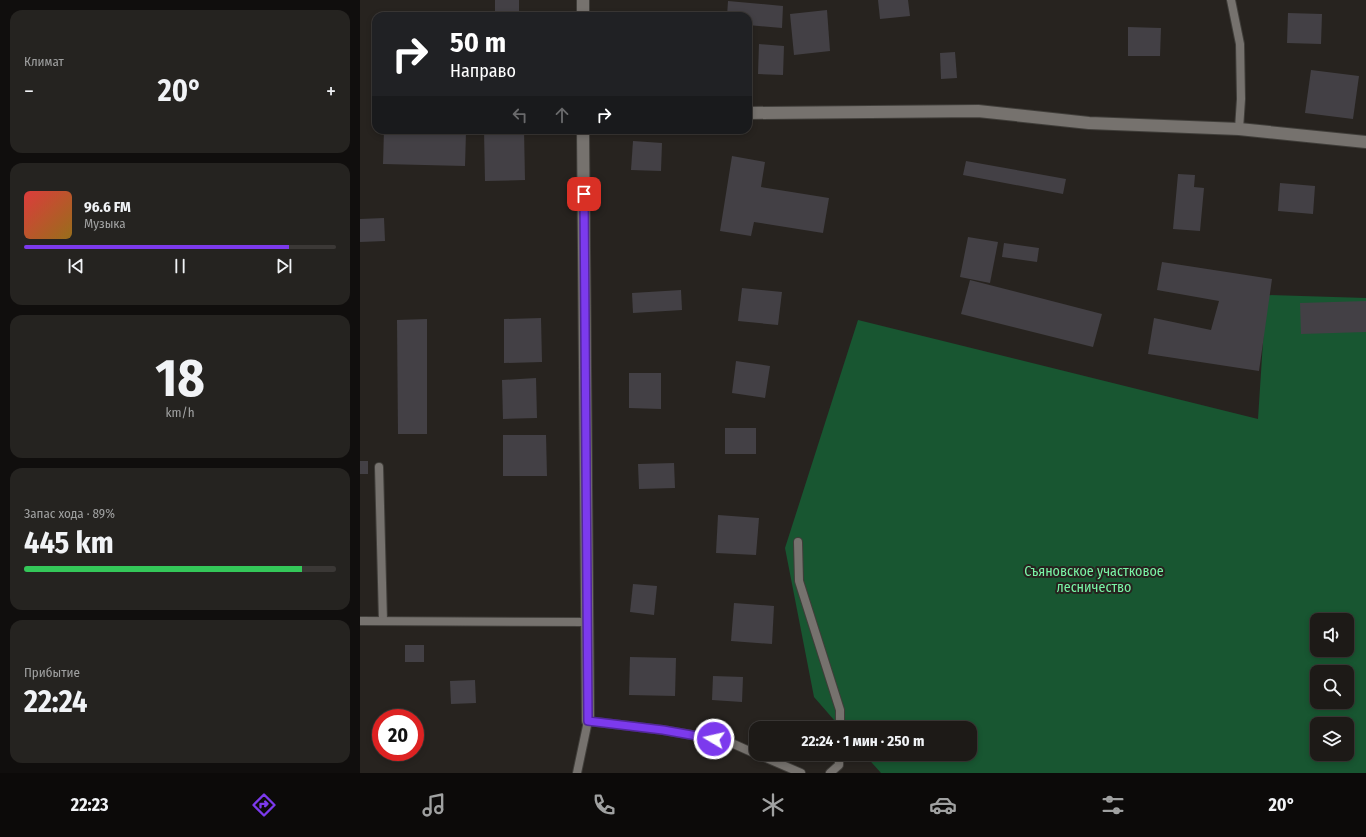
<!DOCTYPE html>
<html lang="ru">
<meta charset="utf-8">
<style>
body{margin:0;font-family:"Fira Sans Condensed",sans-serif;background:#252320;color:#f1f3f6;height:100vh;display:flex;flex-direction:column;font-size:15px;white-space:nowrap}
*{box-sizing:border-box;margin:0}
p{font-size:13px;color:#a0a1a1}
.icon{flex:none;width:22px;height:22px;fill:none;stroke:currentColor;stroke-width:2;stroke-linecap:round;stroke-linejoin:round}
.map{position:relative;flex:1;overflow:hidden}
.drawer{display:flex;flex-direction:column;gap:10px;padding:10px;background:#100e0d;width:360px}
.drawer>*{flex:none}
.top-card{position:absolute;left:12px;top:12px;width:380px;height:122px;border-radius:12px;box-shadow:0 2px 6px #0003,0 0 0 1px #3b3836;background:#202124;color:#fff;overflow:hidden}
.buttons{position:absolute;left:950px;top:613px;display:grid;gap:8px}
.buttons a{display:grid;place-items:center;width:44px;height:44px;border-radius:8px;background:#1d1a17;box-shadow:0 2px 6px #0003,0 0 0 1px #3b3836;font-size:20px}
.speed{position:absolute;left:12px;top:709px;display:flex;gap:8px;font-size:20px;font-weight:700;text-align:center}
.speed>*{display:grid;place-content:center;width:52px;height:52px;border-radius:50%;background:#1d1a17;box-shadow:0 2px 6px #0003,0 0 0 1px #3b3836;line-height:1}
.speed .limit{border:6px solid #d22;background:#fff;color:#111}
.pin{position:absolute;display:grid;place-items:center;width:34px;height:34px;color:#fff;margin:-17px;border-radius:8px;box-shadow:0 2px 6px #0006}
.me{position:absolute;width:44px;margin:-22px;rotate:279deg;stroke-linejoin:round;filter:drop-shadow(0 0 3px #0008)}
.turn{display:flex;align-items:center;gap:14px;height:84px;padding:0 12px;font-size:18px}
.turn .icon{width:52px;height:52px;stroke-width:2.5}
.turn b{display:block;font-size:28px;line-height:34px}
.lanes{display:flex;align-items:center;height:38px;padding:0 12px;background:#0003;justify-content:center;gap:20px;direction:ltr}
.lanes .off{opacity:.35}
.big{font-size:30px;font-weight:700;line-height:1.1}
.drawer .tile{flex:1;display:flex;flex-direction:column;justify-content:center;gap:6px;min-width:0;padding:0 14px;border-radius:12px;background:#252320}
.drawer .dial{align-items:center;gap:0}
.dial b{font-size:52px;line-height:1}
.song{display:flex;align-items:center;gap:12px}
.cover{width:48px;height:48px;border-radius:6px;background:linear-gradient(135deg,hsl(0 70% 55%),hsl(40 70% 35%))}
.played{height:4px;border-radius:2px;background:linear-gradient(90deg,#7c3aed 85%,#3b3836 85%)}
.keys{display:flex;justify-content:space-around;direction:ltr}
.heat{display:flex;justify-content:space-between;align-items:center;font-size:22px;direction:ltr}
.charge{height:6px;border-radius:3px;background:linear-gradient(90deg,#34c759 89%,#3b3836 0)}
.trip{position:absolute;left:389px;top:721px;width:228px;height:40px;border-radius:12px;background:#1d1a17;box-shadow:0 2px 6px #0003,0 0 0 1px #3b3836;font-weight:700;line-height:40px;text-align:center}
.dock{display:flex;height:64px;justify-content:space-around;align-items:center;background:#0c0a09;color:#a0a1a1}
.dock .icon{width:28px;height:28px}
.dock .on{color:#7c3aed}
.dock b{font-size:18px;color:#f1f3f6}
main{display:flex;flex:1;min-height:0}
.map>svg:first-child{display:block}
</style>
<main>
<section class="drawer">
<div class="tile"><p>Климат</p>
<div class="heat"><a>−</a><b class="big">20°</b><a>+</a></div>
</div>
<div class="tile">
<div class="song"><i class="cover"></i><div><b>96.6 FM</b><p>Музыка</p></div></div>
<div class="played"></div>
<div class="keys"><svg class="icon" aria-label="previous" viewBox="0 0 24 24"><path d="M18 5L8 12l10 7zM5 5v14"/></svg><svg class="icon" aria-label="pause" viewBox="0 0 24 24"><path d="M8 5v14M16 5v14"/></svg><svg class="icon" aria-label="next" viewBox="0 0 24 24"><path d="M6 5l10 7-10 7zM19 5v14"/></svg></div>
</div>
<div class="tile dial"><b>18</b><p>km/h</p></div>
<div class="tile"><p>Запас хода · 89%</p><b class="big">445 km</b><div class="charge"></div></div>
<div class="tile"><p>Прибытие</p><b class="big">22:24</b></div>
</section>
<div class="map">
<svg width="1006" height="773" viewBox="0 0 1006 773">
<rect width="100%" height="100%" fill="#27231f"/>
<path fill="#185631" fill-rule="evenodd" d="M906,295L1006,298V773H521L504,754H610V728H481L454,697L425,548L498,320L898,419ZM957,620H987V650H957ZM957,672H987V702H957ZM957,724H987V754H957Z"/>
<g fill="#434045">
<rect x="135" y="0" width="24" height="16"/>
<path d="M518,0H548L550,16L520,19Z"/>
<path d="M368,1L423,6L422,28L388,25V16H367Z"/>
<path d="M467,10L470,51L434,55L430,14Z"/>
<path d="M928,13L962,14L961,44L927,43Z"/>
<path d="M768,27L801,28L800,56H768Z"/>
<path d="M399,44L424,46L423,75L398,74Z"/>
<path d="M595,52L597,78L581,79L580,53Z"/>
<path d="M951,70L999,76L993,119L945,113Z"/>
<path d="M24,130L106,132L105,166L23,164Z"/>
<path d="M124,130H164L165,180L125,181Z"/>
<path d="M273,141L302,143L301,171L271,170Z"/>
<path d="M372,156L405,162L401,187L469,198L463,233L394,222L391,236L360,231Z"/>
<path d="M606,161L706,179L703,194L603,175Z"/>
<path d="M818,174L835,175L834,187L844,188L840,231L813,229Z"/>
<path d="M920,183L955,186L953,214L918,211Z"/>
<path d="M24,218L25,241L0,242V219Z"/>
<path d="M608,237L638,242L630,283L600,277Z"/>
<path d="M644,243L679,248L677,262L642,257Z"/>
<path d="M802,262L912,279L899,371L788,354L794,318L851,330L859,301L797,290Z"/>
<path d="M610,280L742,314L733,347L601,314Z"/>
<path d="M382,288L422,292L418,325L378,321Z"/>
<path d="M321,290L322,310L273,313L272,293Z"/>
<path d="M1006,301V332L941,334L940,303Z"/>
<path d="M181,318L182,362L144,363V319Z"/>
<path d="M67,319V434H38L37,320Z"/>
<path d="M376,361L410,366L405,398L372,393Z"/>
<path d="M269,373H301V409L269,408Z"/>
<path d="M176,378L177,418L143,419L142,380Z"/>
<rect x="365" y="428" width="31" height="26"/>
<path d="M143,435H186L187,476H143Z"/>
<rect x="0" y="461" width="8" height="13"/>
<path d="M314,463L315,488L279,489L278,464Z"/>
<path d="M358,515L399,518L396,555L356,553Z"/>
<path d="M273,584L297,586L294,615L270,612Z"/>
<path d="M374,603L414,606L412,644L371,641Z"/>
<rect x="45" y="645" width="19" height="17"/>
<path d="M270,657L316,658L315,696L269,695Z"/>
<path d="M353,676L383,677L382,702L352,700Z"/>
<path d="M115,680L116,703L91,704L90,681Z"/>
</g>
<g fill="none" stroke-linecap="round" stroke-linejoin="round">
<g stroke="#403e3a" stroke-width="10">
<g id="lane">
<path d="M871,0L880,44L881,99L879,129"/>
<path d="M19,467L23,621"/>
<path d="M438,542L439,581L480,710V728"/>
<path d="M0,621L227,622"/>
<path d="M397,754L441,773"/>
<path d="M217,773L228,721L303,730L367,741L396,754"/>
<path d="M470,773L479,765V754"/>
</g>
</g>
<g stroke="#403e3a" stroke-width="14">
<g id="street">
<path d="M223,16V0"/>
<path d="M388,113L618,111L729,123L879,129L1006,142"/>
<path d="M223,130L228,721"/>
</g>
</g>
<use href="#lane" stroke="#76726e" stroke-width="8"/>
<use href="#street" stroke="#76726e" stroke-width="12"/>
</g>
<g fill="none" stroke-linecap="round" stroke-linejoin="round">
<g stroke="#51269a" stroke-width="10">
<path id="route" d="M224,194L228,721L303,730L354,739"/>
</g>
<use href="#route" stroke="#7c3aed" stroke-width="7"/>
</g>
<g text-anchor="middle" dominant-baseline="central" stroke-width="4" stroke-linejoin="round" paint-order="stroke">
<g font-size="14" fill="#79f5a6" stroke="#27231f">
<text x="734" y="571">Съяновское участковое<tspan x="734" dy="16">лесничество</tspan></text>
</g>
</g>
</svg>
<div class="buttons">
<a><svg class="icon" aria-label="sound" viewBox="0 0 24 24"><path d="M4 9h4l5-4v14l-5-4H4zM17 9q2 3 0 6"/></svg></a>
<a><svg class="icon" aria-label="search" viewBox="0 0 24 24"><circle cx="10" cy="10" r="6"/><path d="M15 15l6 6"/></svg></a>
<a><svg class="icon" aria-label="layers" viewBox="0 0 24 24"><path d="M12 4l9 5-9 5-9-5zM3 14l9 5 9-5"/></svg></a>
</div>
<div class="speed"><div class="limit">20</div></div>
<div class="pin" style="left:224px;top:194px;background:#d93025"><svg class="icon" aria-label="arrive" viewBox="0 0 24 24"><path d="M6 21V4h12l-3 4 3 4H6"/></svg></div>
<svg class="me" style="left:354px;top:739px" viewBox="-20 -20 40 40"><circle r="17" fill="#7c3aed" stroke="#fff" stroke-width="3"/><path d="M0-11L8 9 0 5-8 9z" fill="#fff"/></svg>
<div class="trip">22:24 · 1 мин · 250 m</div>
<div class="top-card">
<div class="turn"><svg class="icon" aria-label="right" viewBox="0 0 24 24"><path d="M7 20v-9h11M14 6l5 5-5 5"/></svg><div><b>50 m</b>Направо</div></div>
<div class="lanes"><svg class="icon off" aria-label="left" viewBox="0 0 24 24"><path d="M17 20v-9H6M10 6l-5 5 5 5"/></svg><svg class="icon off" aria-label="ahead" viewBox="0 0 24 24"><path d="M12 20V5M6 11l6-6 6 6"/></svg><svg class="icon" aria-label="right" viewBox="0 0 24 24"><path d="M7 20v-9h11M14 6l5 5-5 5"/></svg></div>
</div>
</div>
</main>
<nav class="dock">
<b>22:23</b>
<svg class="icon on" aria-label="directions" viewBox="0 0 24 24"><path d="M12 3l9 9-9 9-9-9zM9 14v-3h6M13 9l2 2-2 2"/></svg>
<svg class="icon" aria-label="music" viewBox="0 0 24 24"><path d="M9 18V5l10-2v13"/><circle cx="6" cy="18" r="3"/><circle cx="16" cy="16" r="3"/></svg>
<svg class="icon" aria-label="phone" viewBox="0 0 24 24"><path d="M5 4h4l2 5-3 2q2 4 5 5l2-3 5 2v4C11 20 4 13 5 4z"/></svg>
<svg class="icon" aria-label="climate" viewBox="0 0 24 24"><path d="M12 3v18M4 7l16 10M4 17L20 7"/></svg>
<svg class="icon" aria-label="car" viewBox="0 0 24 24"><path d="M5 17H2v-5l4-1 3-4h7l3 4 3 1v5h-3M9 17h6M6 11h13"/><circle cx="7" cy="17" r="2"/><circle cx="17" cy="17" r="2"/></svg>
<svg class="icon" aria-label="filters" viewBox="0 0 24 24"><path d="M4 7h16M4 17h16"/><circle cx="9" cy="7" r="2"/><circle cx="15" cy="17" r="2"/></svg>
<b>20°</b>
</nav>
